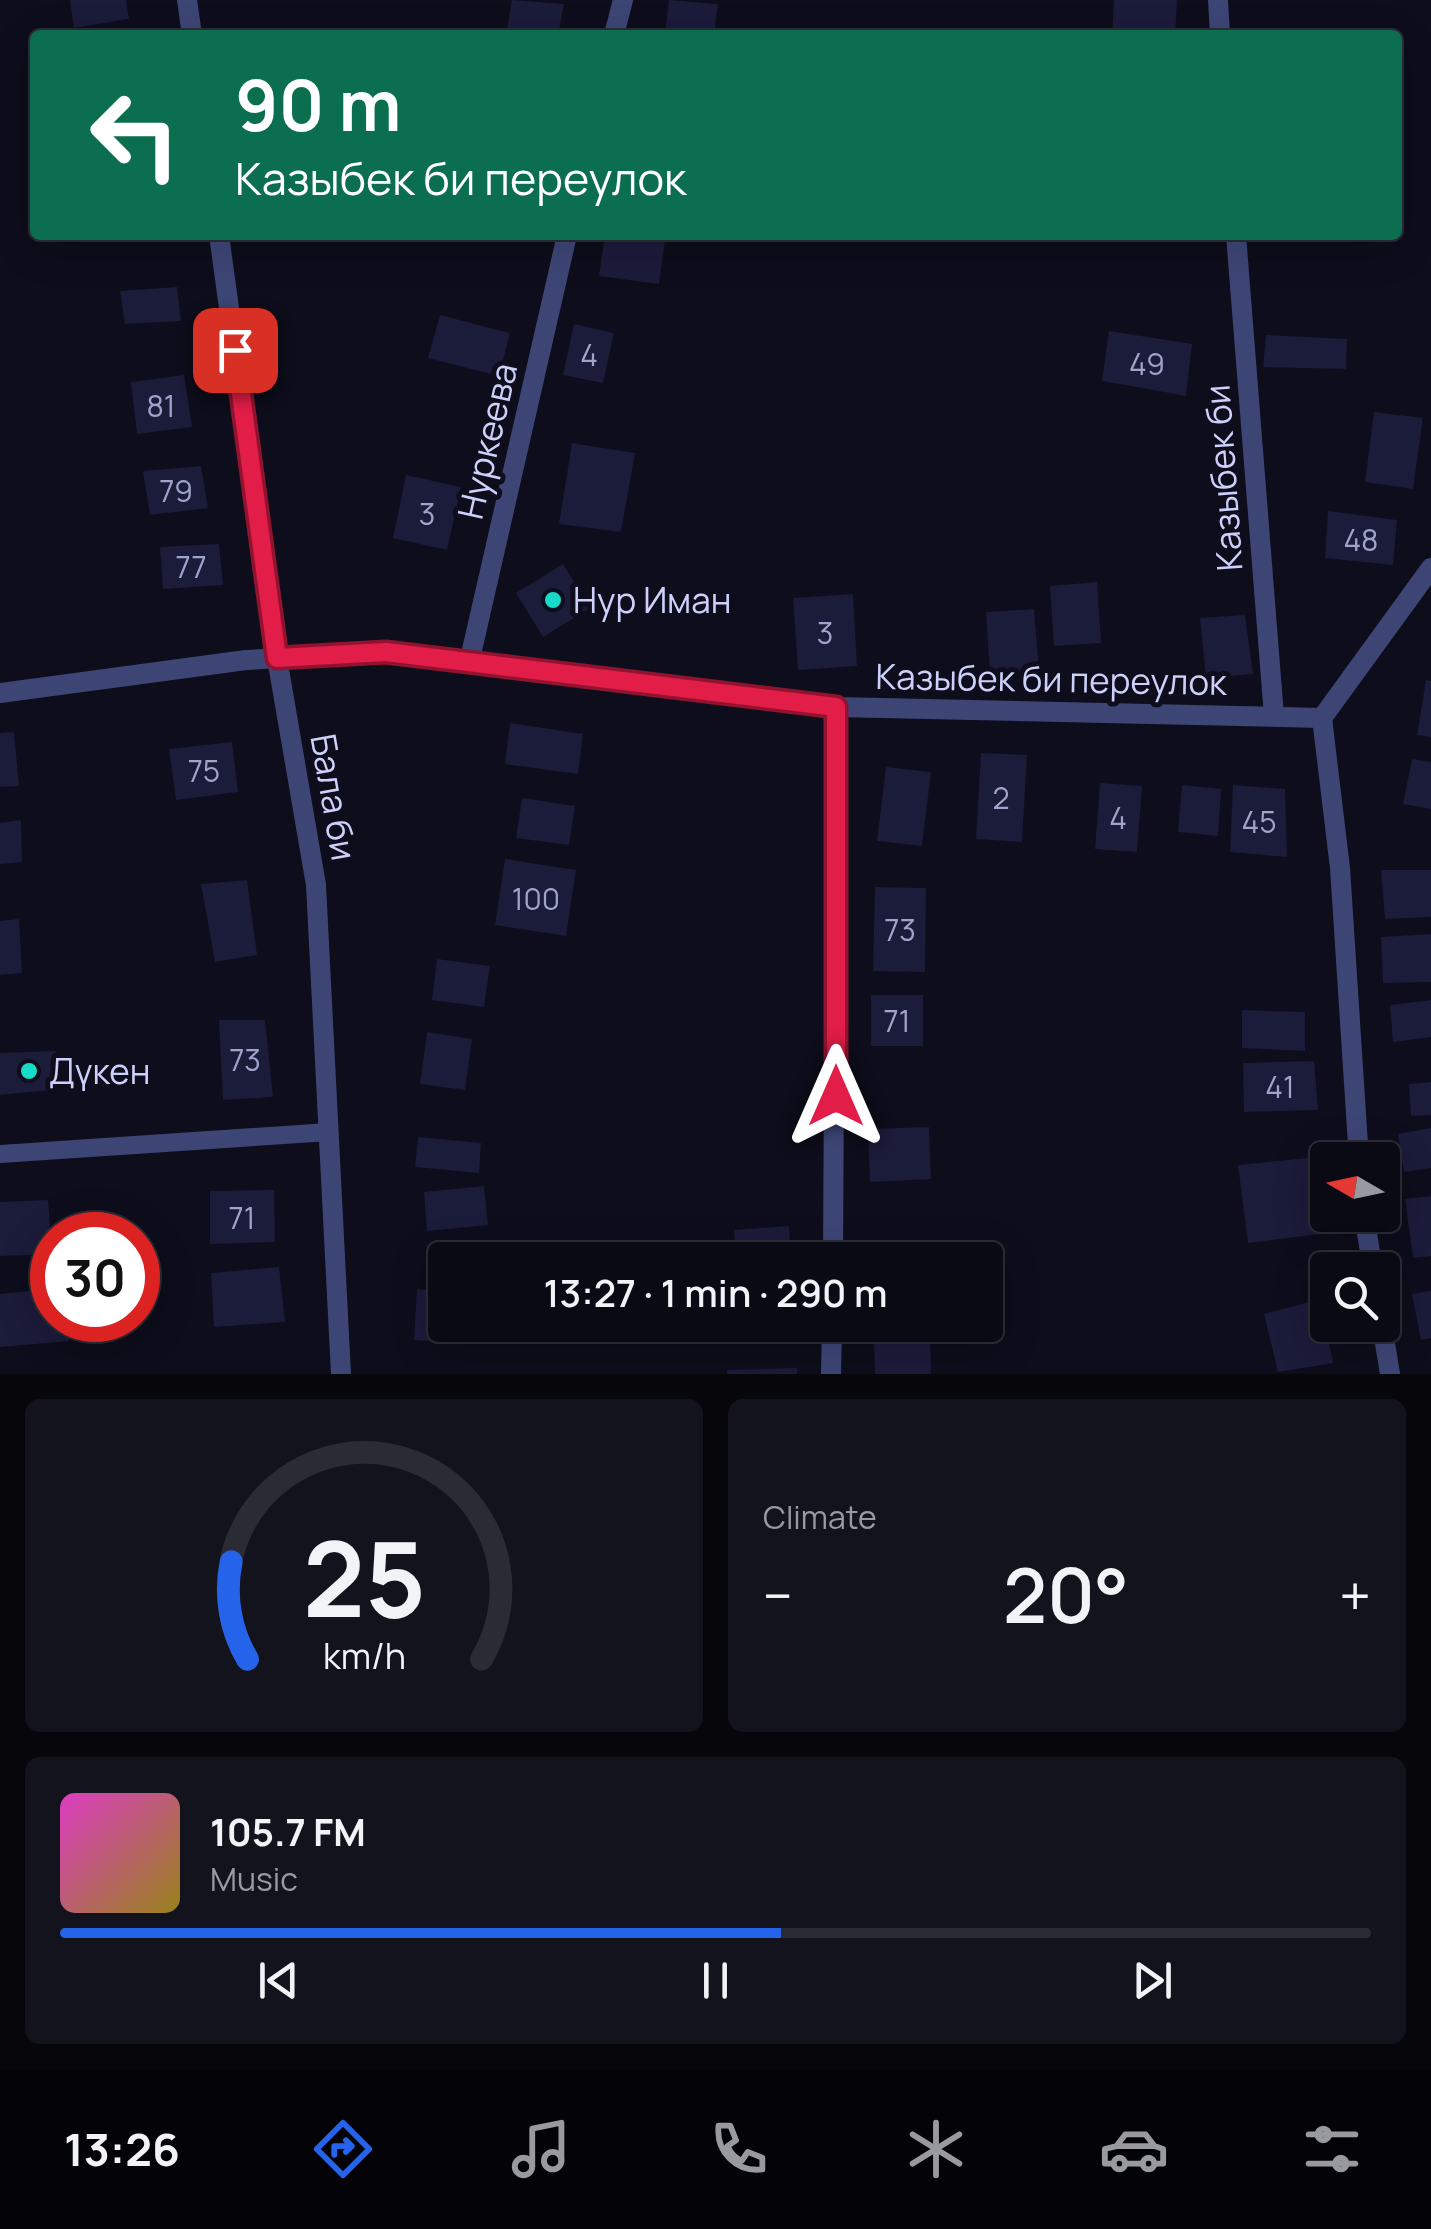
<!DOCTYPE html>
<meta charset="utf-8">
<style>
body{margin:0;font-family:Manrope,sans-serif;background:#13131d;color:#f1f3f6;height:100vh;display:flex;flex-direction:column;font-size:38px;white-space:nowrap}
*{box-sizing:border-box;margin:0}
p{font-size:32px;color:#999aa0}
.icon{flex:none;width:55px;height:55px;fill:none;stroke:currentColor;stroke-width:2;stroke-linecap:round;stroke-linejoin:round}
.map{position:relative;height:1374px;overflow:hidden}
.panel{display:flex;flex-direction:column;gap:25px;padding:25px;background:#06060b;flex:1}
.panel>*{flex:none}
.banner{position:absolute;left:30px;top:30px;width:1372px;height:210px;border-radius:10px;box-shadow:0 10px 40px #0002,0 0 0 2px #2a2b34;background:#0b6e4f;color:#fff;overflow:hidden}
.needle{width:65px;rotate:279deg}
.tools{position:absolute;left:1310px;top:1142px;display:grid;gap:20px}
.tools a{display:grid;place-items:center;width:90px;height:90px;border-radius:10px;background:#0a0a14;box-shadow:0 10px 40px #0002,0 0 0 2px #2a2b34;font-size:50px}
.speed{position:absolute;left:30px;top:1212px;display:flex;gap:20px;font-size:50px;font-weight:700;text-align:center}
.speed>*{display:grid;place-content:center;width:130px;height:130px;border-radius:50%;background:#0a0a14;box-shadow:0 10px 40px #0002,0 0 0 2px #2a2b34;line-height:1}
.speed .limit{border:15px solid #d22;background:#fff;color:#111}
.pin{position:absolute;display:grid;place-items:center;width:85px;height:85px;color:#fff;margin:-42px;border-radius:20px;box-shadow:0 5px 15px #0006}
.me{position:absolute;width:110px;margin:-55px;rotate:0deg;stroke-linejoin:round;filter:drop-shadow(0 0 8px #0008)}
.turn{display:flex;align-items:center;gap:35px;height:210px;padding:0 40px;font-size:45px}
.turn .icon{width:130px;height:130px;stroke-width:2.5}
.turn b{display:block;font-size:70px;line-height:85px}
.big{font-size:75px;font-weight:600;line-height:1.1}
.panel .widget{flex:1;display:flex;flex-direction:column;justify-content:center;gap:15px;min-width:0;padding:0 35px;border-radius:15px;background:#13131d}
.panel .dial{align-items:center;gap:0}
.dial svg{height:260px;overflow:visible;fill:none;stroke:#2a2b34;stroke-width:7;stroke-linecap:round;text-anchor:middle}
.dial text{fill:#f1f3f6;stroke:none}
.song{display:flex;align-items:center;gap:30px}
.cover{width:120px;height:120px;border-radius:15px;background:linear-gradient(135deg,hsl(310 70% 55%),hsl(50 70% 35%))}
.played{height:10px;border-radius:5px;background:linear-gradient(90deg,#2563eb 55%,#2a2b34 55%)}
.keys{display:flex;justify-content:space-around;direction:ltr}
.heat{display:flex;justify-content:space-between;align-items:center;font-size:55px;direction:ltr}
.panel .tiles{flex:1;display:grid;gap:25px;grid-template-columns:1fr 1fr}
.widget:last-child{grid-column:span 2}
.trip{position:absolute;left:428px;top:1242px;width:575px;height:100px;border-radius:10px;background:#0a0a14;box-shadow:0 10px 40px #0002,0 0 0 2px #2a2b34;font-weight:600;line-height:100px;text-align:center}
.menu{display:flex;height:160px;justify-content:space-around;align-items:center;background:#040408;color:#999aa0}
.menu .icon{width:70px;height:70px}
.menu .active{color:#2563eb}
.menu b{font-size:45px;color:#f1f3f6}
.map>svg:first-child{display:block}
</style>
<div class="map">
<svg width="1431" height="1374" viewBox="0 0 1431 1374">
<rect width="100%" height="100%" fill="#0d0d1b"/>
<g fill="#1b1b3a">
<path d="M70,0H126L129,19L74,28Z"/>
<path d="M512,0L564,4L558,35H506Z"/>
<path d="M669,0L718,4L714,35H665Z"/>
<path d="M1114,0H1177L1175,35H1112Z"/>
<path d="M605,235L665,239L659,284L599,276Z"/>
<path d="M177,287L181,321L125,324L120,291Z"/>
<path d="M440,315L510,333L499,376L428,358Z"/>
<path d="M574,324L614,333L603,383L563,375Z"/>
<path d="M1109,331L1192,344L1186,396L1102,381Z"/>
<path d="M1266,335L1347,339L1346,369L1263,367Z"/>
<path d="M184,375L192,427L137,434L131,382Z"/>
<path d="M1374,412L1423,418L1413,489L1365,482Z"/>
<path d="M572,443L635,453L621,532L559,524Z"/>
<path d="M201,466L208,508L150,515L143,471Z"/>
<path d="M406,475L461,487L447,550L393,538Z"/>
<path d="M1328,511L1397,520L1393,565L1325,558Z"/>
<path d="M219,544L223,585L163,589L160,547Z"/>
<path d="M563,564L590,608L543,637L516,593Z"/>
<path d="M1097,582L1101,643L1054,646L1050,586Z"/>
<path d="M853,594L857,666L798,670L793,598Z"/>
<path d="M1034,609L1039,670L990,674L986,612Z"/>
<path d="M1245,615L1253,674L1206,678L1200,618Z"/>
<path d="M1426,680L1431,681V737L1417,735Z"/>
<path d="M510,723L583,734L578,774L505,764Z"/>
<path d="M14,732L19,786L0,787V733Z"/>
<path d="M232,742L238,792L176,800L169,749Z"/>
<path d="M981,753L1027,755L1022,842L976,839Z"/>
<path d="M1412,759L1431,762V809L1403,804Z"/>
<path d="M886,767L931,772L922,846L877,841Z"/>
<path d="M1100,783L1142,786L1137,852L1095,849Z"/>
<path d="M1182,785L1221,789L1218,836L1178,832Z"/>
<path d="M1233,785L1285,789L1287,857L1230,852Z"/>
<path d="M522,798L575,806L569,845L516,838Z"/>
<path d="M21,820L22,862L0,864V823Z"/>
<path d="M505,859L576,870L566,936L495,925Z"/>
<path d="M1381,870H1431V917L1385,919Z"/>
<path d="M247,880L257,955L215,962L201,884Z"/>
<path d="M875,887L926,888L925,972L873,971Z"/>
<path d="M19,919L22,973L0,975V921Z"/>
<path d="M1431,934V982L1383,983L1381,937Z"/>
<path d="M437,959L490,966L484,1007L432,1000Z"/>
<rect x="871" y="995" width="52" height="51"/>
<path d="M1431,1000V1037L1393,1042L1390,1005Z"/>
<path d="M1242,1010L1305,1012V1051L1242,1048Z"/>
<path d="M219,1020H265L273,1097L223,1100Z"/>
<path d="M427,1032L472,1039L465,1090L420,1084Z"/>
<path d="M56,1051L60,1089L0,1095V1053Z"/>
<path d="M1314,1061L1318,1110L1244,1112L1243,1063Z"/>
<path d="M1431,1082V1115L1411,1116L1409,1084Z"/>
<path d="M929,1127L931,1179L870,1182L868,1129Z"/>
<path d="M1431,1128V1168L1404,1172L1398,1134Z"/>
<path d="M418,1137L481,1143L479,1173L415,1167Z"/>
<path d="M1317,1157L1326,1233L1248,1243L1238,1165Z"/>
<path d="M484,1186L488,1225L427,1231L424,1192Z"/>
<path d="M274,1190L275,1242L210,1244V1191Z"/>
<path d="M1431,1196V1256L1413,1258L1405,1199Z"/>
<path d="M48,1200L52,1254L0,1256V1202Z"/>
<path d="M789,1226L791,1260H736L734,1230Z"/>
<rect x="872" y="1241" width="69" height="19"/>
<path d="M279,1267L285,1322L214,1327L211,1273Z"/>
<path d="M52,1289V1320H66L69,1341L0,1347V1294Z"/>
<path d="M417,1289L445,1291V1325H471L469,1344L414,1340Z"/>
<path d="M1431,1291V1338L1421,1340L1412,1294Z"/>
<path d="M1320,1299L1333,1363L1278,1372L1264,1314Z"/>
<path d="M930,1334L931,1374H875L874,1336Z"/>
<path d="M797,1368V1374H727V1370Z"/>
</g>
<g fill="none" stroke-linecap="round" stroke-linejoin="round">
<path stroke="#3d4575" stroke-width="18" d="M0,1154L329,1132"/>
<g stroke="#3d4575" stroke-width="20">
<path d="M187,0L192,35"/>
<path d="M1218,0L1220,35"/>
<path d="M614,35L623,0"/>
<path d="M219,235L277,658L316,885L341,1374"/>
<path d="M1236,235L1274,716"/>
<path d="M469,663L567,235"/>
<path d="M0,693L246,660L386,652L836,707L1322,718L1431,568"/>
<path d="M1322,718L1340,868L1359,1160"/>
<path d="M1364,1215L1373,1270"/>
<path d="M833,1260L836,707"/>
<path d="M1382,1325L1390,1374"/>
<path d="M831,1374L832,1325"/>
</g>
</g>
<g fill="none" stroke-linecap="round" stroke-linejoin="round">
<g stroke="#92132f" stroke-width="25">
<path id="route" d="M235,350L277,658L386,652L836,707V1096"/>
</g>
<use href="#route" stroke="#e11d48" stroke-width="18"/>
</g>
<g fill="#18dac9" stroke="#0d0d1b" stroke-width="4">
<circle cx="553" cy="600" r="10"/>
<circle cx="29" cy="1071" r="10"/>
</g>
<g text-anchor="middle" dominant-baseline="central" stroke-width="10" stroke-linejoin="round" paint-order="stroke">
<g font-size="30" fill="#a0a3ca">
<text x="589" y="354">4</text>
<text x="1147" y="363">49</text>
<text x="161" y="405">81</text>
<text x="176" y="490">79</text>
<text x="427" y="513">3</text>
<text x="1361" y="539">48</text>
<text x="191" y="566">77</text>
<text x="825" y="632">3</text>
<text x="204" y="770">75</text>
<text x="1001" y="797">2</text>
<text x="1118" y="817">4</text>
<text x="1259" y="821">45</text>
<text x="536" y="898">100</text>
<text x="900" y="929">73</text>
<text x="897" y="1020">71</text>
<text x="245" y="1059">73</text>
<text x="1280" y="1086">41</text>
<text x="242" y="1217">71</text>
</g>
<g font-size="35" fill="#ccd0fa" stroke="#0d0d1b">
<text transform="translate(487 441) rotate(-77)">Нуркеева</text>
<text transform="translate(1223 478) rotate(-94)">Казыбек би</text>
<text transform="translate(1051 679) rotate(1)">Казыбек би переулок</text>
<text transform="translate(334 797) rotate(80)">Бала би</text>
</g>
<g font-size="35" fill="#ccd0fa" stroke="#0d0d1b" text-anchor="start">
<text x="573" y="600">Нур Иман</text>
<text x="49" y="1071">Дүкен</text>
</g>
</g>
</svg>
<div class="tools">
<a><svg class="needle" viewBox="-14 -14 28 28"><path d="M0-13l5 13h-10z" fill="#e53935"/><path d="M0 13l5-13h-10z" fill="#999aa0"/></svg></a>
<a><svg class="icon" aria-label="search" viewBox="0 0 24 24"><circle cx="10" cy="10" r="6"/><path d="M15 15l6 6"/></svg></a>
</div>
<div class="speed"><div class="limit">30</div></div>
<div class="pin" style="left:235px;top:350px;background:#d93025"><svg class="icon" aria-label="arrive" viewBox="0 0 24 24"><path d="M6 21V4h12l-3 4 3 4H6"/></svg></div>
<svg class="me" style="left:836px;top:1096px" viewBox="-20 -20 40 40"><path d="M0-17L14 15 0 8-14 15z" fill="#e11d48" stroke="#fff" stroke-width="4"/></svg>
<div class="trip">13:27 · 1 min · 290 m</div>
<div class="banner">
<div class="turn"><svg class="icon" aria-label="left" viewBox="0 0 24 24"><path d="M17 20v-9H6M10 6l-5 5 5 5"/></svg><div><b>90 m</b>Казыбек би переулок</div></div>
</div>
</div>
<section class="panel">
<div class="tiles">
<div class="widget dial"><svg viewBox="0 0 100 80">
<path d="M14 69A42 42 0 1 1 86 69"/>
<path d="M14 69A42 42 0 0 1 9 39" stroke="#2563eb"/>
<text x="50" y="56" font-size="32" font-weight="700">25</text>
<text x="50" y="72" font-size="11">km/h</text>
</svg></div>
<div class="widget"><p>Climate</p>
<div class="heat"><a>−</a><b class="big">20°</b><a>+</a></div>
</div>
<div class="widget">
<div class="song"><i class="cover"></i><div><b>105.7 FM</b><p>Music</p></div></div>
<div class="played"></div>
<div class="keys"><svg class="icon" aria-label="previous" viewBox="0 0 24 24"><path d="M18 5L8 12l10 7zM5 5v14"/></svg><svg class="icon" aria-label="pause" viewBox="0 0 24 24"><path d="M8 5v14M16 5v14"/></svg><svg class="icon" aria-label="next" viewBox="0 0 24 24"><path d="M6 5l10 7-10 7zM19 5v14"/></svg></div>
</div>
</div>
</section>
<nav class="menu">
<b>13:26</b>
<svg class="icon active" aria-label="directions" viewBox="0 0 24 24"><path d="M12 3l9 9-9 9-9-9zM9 14v-3h6M13 9l2 2-2 2"/></svg>
<svg class="icon" aria-label="music" viewBox="0 0 24 24"><path d="M9 18V5l10-2v13"/><circle cx="6" cy="18" r="3"/><circle cx="16" cy="16" r="3"/></svg>
<svg class="icon" aria-label="phone" viewBox="0 0 24 24"><path d="M5 4h4l2 5-3 2q2 4 5 5l2-3 5 2v4C11 20 4 13 5 4z"/></svg>
<svg class="icon" aria-label="climate" viewBox="0 0 24 24"><path d="M12 3v18M4 7l16 10M4 17L20 7"/></svg>
<svg class="icon" aria-label="car" viewBox="0 0 24 24"><path d="M5 17H2v-5l4-1 3-4h7l3 4 3 1v5h-3M9 17h6M6 11h13"/><circle cx="7" cy="17" r="2"/><circle cx="17" cy="17" r="2"/></svg>
<svg class="icon" aria-label="filters" viewBox="0 0 24 24"><path d="M4 7h16M4 17h16"/><circle cx="9" cy="7" r="2"/><circle cx="15" cy="17" r="2"/></svg>
</nav>
